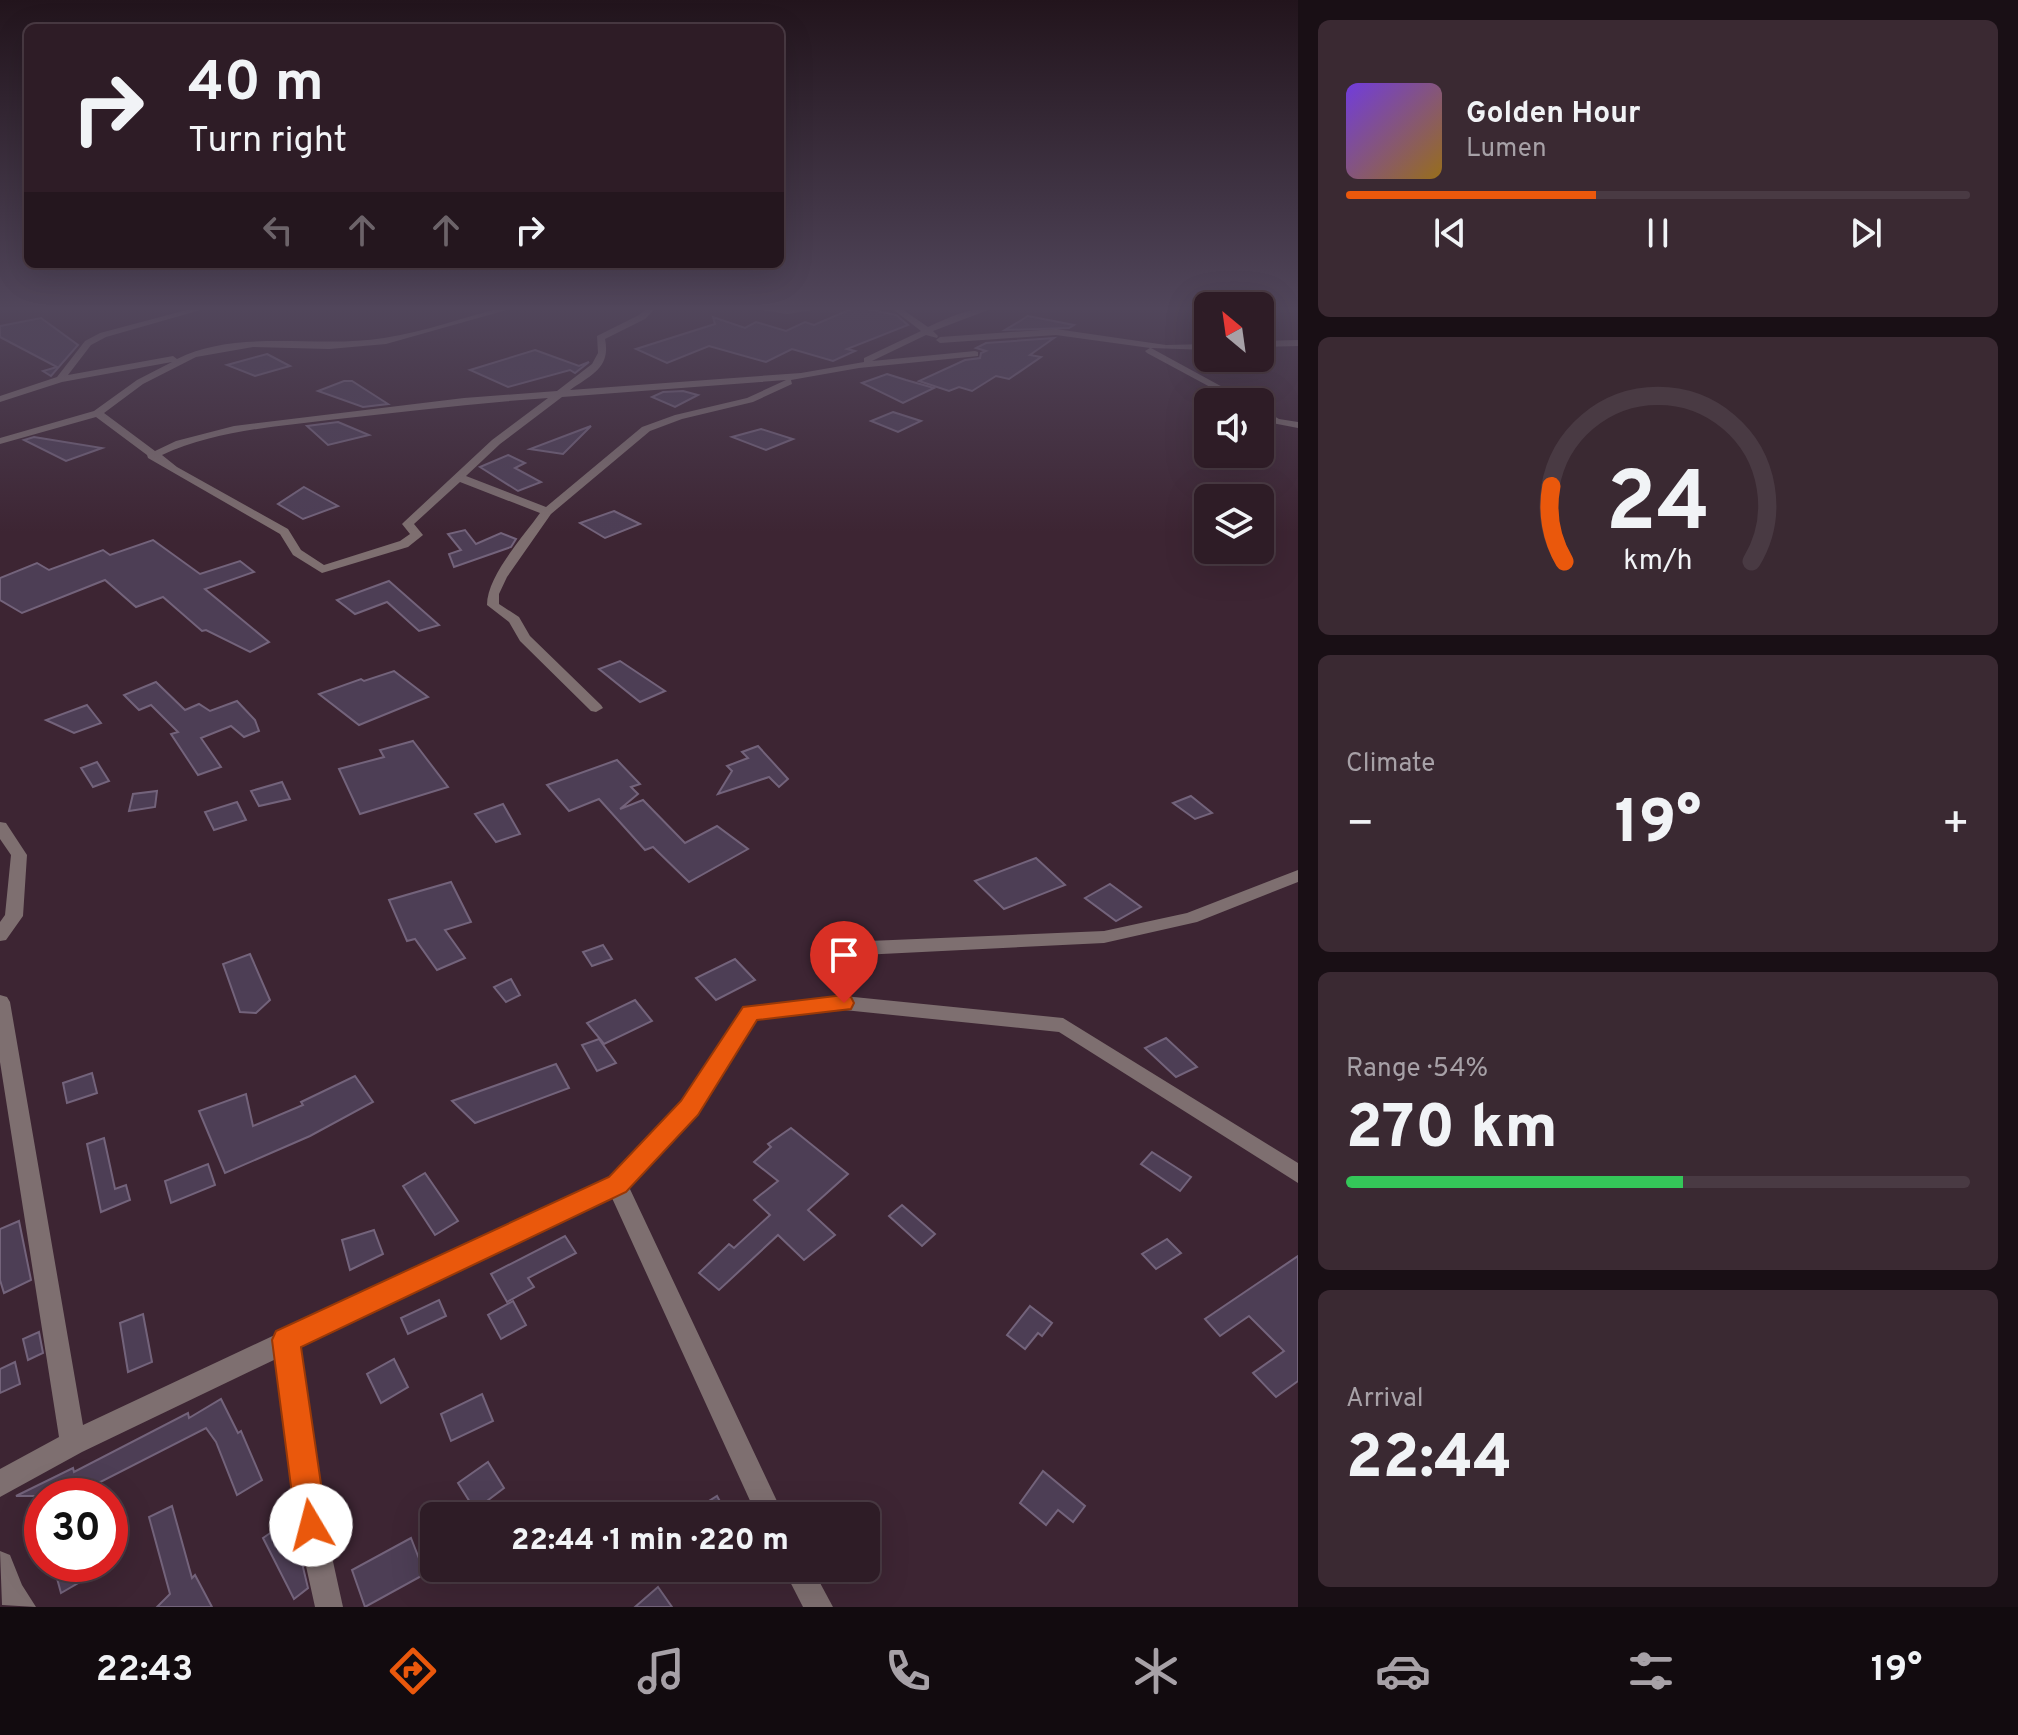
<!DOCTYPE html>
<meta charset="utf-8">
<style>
body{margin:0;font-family:Overpass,sans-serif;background:#3a2932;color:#f1f3f6;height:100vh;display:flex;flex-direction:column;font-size:30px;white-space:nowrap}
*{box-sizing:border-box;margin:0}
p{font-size:26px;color:#a7a1a7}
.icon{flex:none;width:44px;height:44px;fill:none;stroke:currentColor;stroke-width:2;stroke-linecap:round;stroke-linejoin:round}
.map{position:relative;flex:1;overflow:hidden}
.drawer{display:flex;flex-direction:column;gap:20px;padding:20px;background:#190f15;width:720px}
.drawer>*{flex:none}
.banner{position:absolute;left:24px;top:24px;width:760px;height:244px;border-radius:12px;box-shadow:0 8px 32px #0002,0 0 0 2px #493a43;background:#2e1c26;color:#f1f3f6;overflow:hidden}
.needle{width:52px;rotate:331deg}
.fabs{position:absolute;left:1194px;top:292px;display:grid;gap:16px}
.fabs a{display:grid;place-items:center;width:80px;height:80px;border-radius:12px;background:#2e1c26;box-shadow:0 8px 32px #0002,0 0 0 2px #493a43;font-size:40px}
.speed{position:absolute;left:24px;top:1478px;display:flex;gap:16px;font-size:40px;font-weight:700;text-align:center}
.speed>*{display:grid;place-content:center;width:104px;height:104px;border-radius:50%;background:#2e1c26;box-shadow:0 8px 32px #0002,0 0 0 2px #493a43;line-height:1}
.speed .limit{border:12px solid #d22;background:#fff;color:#111}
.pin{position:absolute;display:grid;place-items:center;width:68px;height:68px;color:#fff;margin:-82px -34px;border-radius:50% 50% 50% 0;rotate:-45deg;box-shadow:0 0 8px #0007}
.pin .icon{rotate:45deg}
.me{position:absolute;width:88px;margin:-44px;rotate:352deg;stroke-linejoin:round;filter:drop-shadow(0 0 6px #0008)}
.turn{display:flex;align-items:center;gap:28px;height:168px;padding:0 32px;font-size:36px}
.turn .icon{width:104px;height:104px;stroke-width:2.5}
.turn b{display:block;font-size:56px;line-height:68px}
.lanes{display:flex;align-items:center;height:76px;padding:0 32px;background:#0003;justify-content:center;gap:40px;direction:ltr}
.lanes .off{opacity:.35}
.big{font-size:60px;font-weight:800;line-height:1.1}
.drawer .card{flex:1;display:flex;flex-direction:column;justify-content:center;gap:12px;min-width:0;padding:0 28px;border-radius:12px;background:#3a2932}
.drawer .dial{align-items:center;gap:0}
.dial svg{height:208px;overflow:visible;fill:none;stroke:#493a43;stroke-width:7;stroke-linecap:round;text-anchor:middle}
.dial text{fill:#f1f3f6;stroke:none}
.song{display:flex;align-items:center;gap:24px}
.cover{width:96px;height:96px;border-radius:12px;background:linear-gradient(135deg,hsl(260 70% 55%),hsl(40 70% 35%))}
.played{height:8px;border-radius:4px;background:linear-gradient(90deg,#ea580c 40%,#493a43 40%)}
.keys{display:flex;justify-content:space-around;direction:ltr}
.heat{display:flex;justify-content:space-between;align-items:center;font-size:44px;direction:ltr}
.charge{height:12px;border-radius:6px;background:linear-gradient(90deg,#34c759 54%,#493a43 0)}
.trip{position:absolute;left:420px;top:1502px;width:460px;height:80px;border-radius:12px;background:#2e1c26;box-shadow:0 8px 32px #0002,0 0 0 2px #493a43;font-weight:800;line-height:80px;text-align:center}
.tab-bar{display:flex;height:128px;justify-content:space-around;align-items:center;background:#120b0f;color:#a7a1a7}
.tab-bar .icon{width:56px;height:56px}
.tab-bar .active{color:#ea580c}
.tab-bar b{font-size:36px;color:#f1f3f6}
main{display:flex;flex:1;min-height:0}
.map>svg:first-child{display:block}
</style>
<main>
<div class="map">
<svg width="1298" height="1607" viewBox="0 0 1298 1607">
<rect width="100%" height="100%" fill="#3d2533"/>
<g fill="#4d3e55" stroke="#73637b" stroke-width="2">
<path d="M856,307L896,315L908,325L847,349L855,351L833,361L792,349L766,362L709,346L667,363L636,349L715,324L713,317L745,328L756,322L786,331L805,322L814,325Z"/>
<path d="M1028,316L1074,325L1069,328L1005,330Z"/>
<path d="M41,318L78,345L51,376L43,371L57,367L0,337V326Z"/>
<path d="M1054,338L1030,355L1041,357L1009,379L996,376L972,391L959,387L949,391L919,381L965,360L980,358L981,353L986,351L976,348L986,343Z"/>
<path d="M535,350L579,366L589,362L575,373L570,370L508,387L470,370Z"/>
<path d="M267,354L290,366L255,376L227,365Z"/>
<path d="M887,374L906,380L934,388L903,403L862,383Z"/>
<path d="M344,381H352L388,404L363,407L318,391Z"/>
<path d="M683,391L698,395L675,407L652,397L663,392Z"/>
<path d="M893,412L921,421L898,432L871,421Z"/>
<path d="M338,422L369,435L328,445L307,426Z"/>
<path d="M591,426L563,454L530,449Z"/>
<path d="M761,429L793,439L766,450L732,437Z"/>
<path d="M34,437L102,448L66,461L24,440Z"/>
<path d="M508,455L525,463L515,468L541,482L518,491L480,467Z"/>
<path d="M304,487L338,506L303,519L278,504Z"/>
<path d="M614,511L640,524L605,538L580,523Z"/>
<path d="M465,530L476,544L501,533L516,539L511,547L454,567L449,554L461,550L448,534Z"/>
<path d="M153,540L200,574L240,561L254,572L205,589L269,642L250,652L206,630L202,631L163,597L136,607L105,580L22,613L0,600V578L37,563L49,570L103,550L110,555Z"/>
<path d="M389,581L439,625L419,631L387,602L355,614L337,600Z"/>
<path d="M620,661L665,691L640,702L599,669Z"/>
<path d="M394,671L428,697L359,725L319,694L361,679L364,681Z"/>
<path d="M156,682L185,710L199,704L210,711L237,701L255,720L259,731L244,737L231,726L201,738L221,767L198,775L171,734L178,732L151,705L139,710L124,695Z"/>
<path d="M87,705L101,723L74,733L46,720Z"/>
<path d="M413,741L448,787L360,814L339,769L384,757L380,750Z"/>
<path d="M758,746L788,779L779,787L769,777L718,794L732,771L727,766L748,758L742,752Z"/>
<path d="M617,760L640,784L631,787L638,794L620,809L643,800L685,843L717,826L748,849L689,882L653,847L645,850L599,799L569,811L547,785Z"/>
<path d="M97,762L109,781L93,787L81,768Z"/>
<path d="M282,782L290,799L259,806L251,791Z"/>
<path d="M157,791L155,807L129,811L133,794Z"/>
<path d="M1191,796L1212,813L1195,819L1173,803Z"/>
<path d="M237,802L246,820L214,830L205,812Z"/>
<path d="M503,804L520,834L496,842L475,814Z"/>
<path d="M1036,858L1065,885L1004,909L975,881Z"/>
<path d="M451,882L471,922L445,930L465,958L437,970L415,939L407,941L389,900Z"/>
<path d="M1110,884L1141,907L1116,921L1085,898Z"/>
<path d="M603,945L612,959L592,966L583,952Z"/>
<path d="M250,954L270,1000L256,1013L240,1012L223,964Z"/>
<path d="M735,959L755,980L716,1000L696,978Z"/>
<path d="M511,979L520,995L506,1002L494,987Z"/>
<path d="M635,1000L652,1021L604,1044L587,1023Z"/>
<path d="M1166,1038L1197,1067L1176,1077L1145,1048Z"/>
<path d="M599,1039L616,1063L597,1071L582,1045Z"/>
<path d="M556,1064L569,1088L475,1123L452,1101Z"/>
<path d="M92,1073L97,1093L67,1103L63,1083Z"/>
<path d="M355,1076L373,1102L310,1136L225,1173L199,1111L246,1094L253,1126L303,1105L301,1102Z"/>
<path d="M791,1128L848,1174L808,1210L835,1235L804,1260L778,1235L719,1290L699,1273L729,1244L734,1248L770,1215L754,1200L778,1181L754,1162L771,1147L768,1144Z"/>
<path d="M104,1138L115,1189L126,1185L130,1200L101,1212L87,1144Z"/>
<path d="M1152,1152L1191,1177L1180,1191L1141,1164Z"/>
<path d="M208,1164L215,1185L171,1203L165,1181Z"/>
<path d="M425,1173L458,1221L435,1235L403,1186Z"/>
<path d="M902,1205L935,1234L922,1246L889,1216Z"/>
<path d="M19,1221L31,1280L4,1293L0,1280V1229Z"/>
<path d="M374,1230L383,1254L350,1270L342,1240Z"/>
<path d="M565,1236L576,1253L528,1278L534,1287L507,1302L491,1274Z"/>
<path d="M1167,1239L1181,1253L1156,1269L1142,1254Z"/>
<path d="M1298,1256V1381L1276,1397L1253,1373L1284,1351L1249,1316L1220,1336L1205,1319Z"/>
<path d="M439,1300L446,1316L408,1334L401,1318Z"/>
<path d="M513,1301L526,1325L501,1339L488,1315Z"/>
<path d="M1030,1306L1052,1323L1042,1336L1038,1333L1025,1349L1007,1335Z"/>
<path d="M143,1314L152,1362L128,1372L120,1323Z"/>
<path d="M39,1332L43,1353L28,1360L23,1339Z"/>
<path d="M394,1359L408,1387L381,1403L367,1374Z"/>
<path d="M15,1362L20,1384L0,1393V1369Z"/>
<path d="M482,1394L493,1421L451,1441L441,1414Z"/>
<path d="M221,1399L238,1433L241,1431L262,1480L237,1495L216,1442L206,1428L73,1496H16L73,1468L74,1472L188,1413L189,1418Z"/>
<path d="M488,1462L504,1488L475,1510L458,1483Z"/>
<path d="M1043,1471L1085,1506L1073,1522L1058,1510L1046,1525L1020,1503Z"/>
<path d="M717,1496L728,1516H685Z"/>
<path d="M172,1506L192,1578L195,1575L212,1607H157L170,1594L149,1517Z"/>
<path d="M282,1525L302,1563L308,1588L294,1599L263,1538Z"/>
<path d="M411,1538L425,1574L365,1607L352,1570Z"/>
<path d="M67,1564H111L61,1593L55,1571Z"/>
<path d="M658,1587L672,1607H635Z"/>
</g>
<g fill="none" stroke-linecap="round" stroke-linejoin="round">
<g fill="#7e6f70" fill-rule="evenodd">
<path d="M198,307H211L106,337L91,345L68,375L173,356L177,359C238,328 318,349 384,338C424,332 465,317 504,307H517L386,344L329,349L253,347L196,357L143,384L104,413L155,451L176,441L234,426L464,398L557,391L592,364L598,353L597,336L639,315L649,307H657L645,319L605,339C611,368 591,375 570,390L801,373L864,362V358L921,331L890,307H899L928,327C949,317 972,307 996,307L933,331L938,336L937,338L926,335L872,361L975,351L978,352V356L859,368L791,380L792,384L753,402L682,419L650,431L551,514L507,577L499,594V604L519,617L530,636L601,705L603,708L596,712L591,711L520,641L509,622L487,605C487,576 523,537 540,513L460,482L414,524L423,535L408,547L322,573L293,555L280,534L148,458L147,455L96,417L0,444V438L94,411L137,380L172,362L62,382L0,402V396L57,377L85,341L100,333ZM786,380L747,398L675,415L642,427L546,507L466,476L500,444L562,397ZM548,398L492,440L404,522L402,524L410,534L400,541L324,565L301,550L288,529L177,467L162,455C214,431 272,427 329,420C402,412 475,403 548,398Z"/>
<path d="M744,307H832L787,314Z"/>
<path d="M1056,329L1166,345L1208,344V350L1151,348L1250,402H1238L1147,353L1145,351L1150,348L1056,335L940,343L936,340L940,337Z"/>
<path d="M1298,340V346L1260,347V341Z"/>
<path d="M1260,408L1279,419L1298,422V428L1272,423L1260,415Z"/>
<path d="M0,822L6,823L27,855L23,916L6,940L0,941V922L5,915L11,855L0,839Z"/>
<path d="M1298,870V882L1197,922L1104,943L821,957L815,955L812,950L815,945L821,943L1104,931L1187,913Z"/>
<path d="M0,995L7,997L10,1002L83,1425L609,1178L683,1102L744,1008L751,1006L844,996L1063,1018L1298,1163V1183L1059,1032L844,1010L757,1020L697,1114L629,1187L784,1516H757L612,1198L299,1348L325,1525L343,1607H315L297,1525L276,1359L82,1452L0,1497V1469L59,1437L0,1062Z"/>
<path d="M0,1551L10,1555L22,1585L36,1607L2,1605Z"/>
<path d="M783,1568H812L833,1607H803Z"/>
</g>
</g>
<linearGradient id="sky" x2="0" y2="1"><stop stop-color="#22141c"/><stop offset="0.58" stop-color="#51465b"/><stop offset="1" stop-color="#51465b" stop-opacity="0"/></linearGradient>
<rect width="1298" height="532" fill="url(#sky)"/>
<path fill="#ea580c" stroke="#983908" stroke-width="2" d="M844,995L851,997L854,1003L851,1009L757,1020L698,1115L626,1192L301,1347L327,1525L322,1536L311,1540L300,1536L296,1525L272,1340L276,1331L609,1177L681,1101L743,1007Z"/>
</svg>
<div class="fabs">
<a><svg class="needle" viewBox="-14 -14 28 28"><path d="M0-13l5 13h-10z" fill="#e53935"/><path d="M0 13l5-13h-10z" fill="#a7a1a7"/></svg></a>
<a><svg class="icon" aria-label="sound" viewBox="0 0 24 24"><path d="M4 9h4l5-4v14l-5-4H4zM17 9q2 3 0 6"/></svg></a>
<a><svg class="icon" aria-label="layers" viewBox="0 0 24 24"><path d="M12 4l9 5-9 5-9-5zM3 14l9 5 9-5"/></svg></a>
</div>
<div class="speed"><div class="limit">30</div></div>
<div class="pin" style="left:844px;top:1003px;background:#d93025"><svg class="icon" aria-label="arrive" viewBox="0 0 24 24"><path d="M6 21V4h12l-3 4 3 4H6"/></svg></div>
<svg class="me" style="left:311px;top:1525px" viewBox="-20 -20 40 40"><circle r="19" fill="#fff"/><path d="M0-13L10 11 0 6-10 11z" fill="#ea580c"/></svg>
<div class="trip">22:44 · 1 min · 220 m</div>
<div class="banner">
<div class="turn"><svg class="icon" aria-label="right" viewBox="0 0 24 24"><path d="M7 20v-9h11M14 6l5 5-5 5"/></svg><div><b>40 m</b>Turn right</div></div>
<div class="lanes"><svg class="icon off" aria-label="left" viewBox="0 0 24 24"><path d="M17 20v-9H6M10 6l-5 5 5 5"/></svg><svg class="icon off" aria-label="ahead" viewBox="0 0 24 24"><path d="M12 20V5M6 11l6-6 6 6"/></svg><svg class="icon off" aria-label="ahead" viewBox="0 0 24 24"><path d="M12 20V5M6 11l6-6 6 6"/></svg><svg class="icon" aria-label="right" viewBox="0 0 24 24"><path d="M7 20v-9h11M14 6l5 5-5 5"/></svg></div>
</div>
</div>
<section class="drawer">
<div class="card">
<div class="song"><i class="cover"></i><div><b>Golden Hour</b><p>Lumen</p></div></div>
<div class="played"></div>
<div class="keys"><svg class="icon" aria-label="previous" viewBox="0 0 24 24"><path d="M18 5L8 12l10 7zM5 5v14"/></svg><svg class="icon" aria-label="pause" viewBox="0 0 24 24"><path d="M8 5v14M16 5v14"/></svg><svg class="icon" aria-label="next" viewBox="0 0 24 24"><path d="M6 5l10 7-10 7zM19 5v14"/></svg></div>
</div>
<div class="card dial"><svg viewBox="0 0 100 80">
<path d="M14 69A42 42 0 1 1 86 69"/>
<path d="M14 69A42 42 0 0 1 9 40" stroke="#ea580c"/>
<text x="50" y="56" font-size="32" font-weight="700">24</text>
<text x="50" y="72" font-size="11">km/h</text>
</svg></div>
<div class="card"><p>Climate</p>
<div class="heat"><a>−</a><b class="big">19°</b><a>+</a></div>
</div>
<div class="card"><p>Range · 54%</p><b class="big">270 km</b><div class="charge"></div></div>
<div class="card"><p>Arrival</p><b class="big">22:44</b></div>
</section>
</main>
<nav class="tab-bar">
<b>22:43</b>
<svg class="icon active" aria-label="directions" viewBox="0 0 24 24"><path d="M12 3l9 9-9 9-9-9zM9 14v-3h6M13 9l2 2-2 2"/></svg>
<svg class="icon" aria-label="music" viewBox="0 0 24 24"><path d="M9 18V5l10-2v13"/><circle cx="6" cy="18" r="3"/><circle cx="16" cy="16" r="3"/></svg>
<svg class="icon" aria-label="phone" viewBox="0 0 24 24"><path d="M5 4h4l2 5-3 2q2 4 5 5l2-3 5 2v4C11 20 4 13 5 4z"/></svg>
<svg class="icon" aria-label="climate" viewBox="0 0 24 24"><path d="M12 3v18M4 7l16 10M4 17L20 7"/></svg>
<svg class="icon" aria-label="car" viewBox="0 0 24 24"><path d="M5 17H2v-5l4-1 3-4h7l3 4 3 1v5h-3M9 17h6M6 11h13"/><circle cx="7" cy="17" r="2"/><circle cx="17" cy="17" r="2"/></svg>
<svg class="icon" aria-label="filters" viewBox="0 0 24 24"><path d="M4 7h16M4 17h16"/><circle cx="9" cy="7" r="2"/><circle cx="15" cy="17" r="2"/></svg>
<b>19°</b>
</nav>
